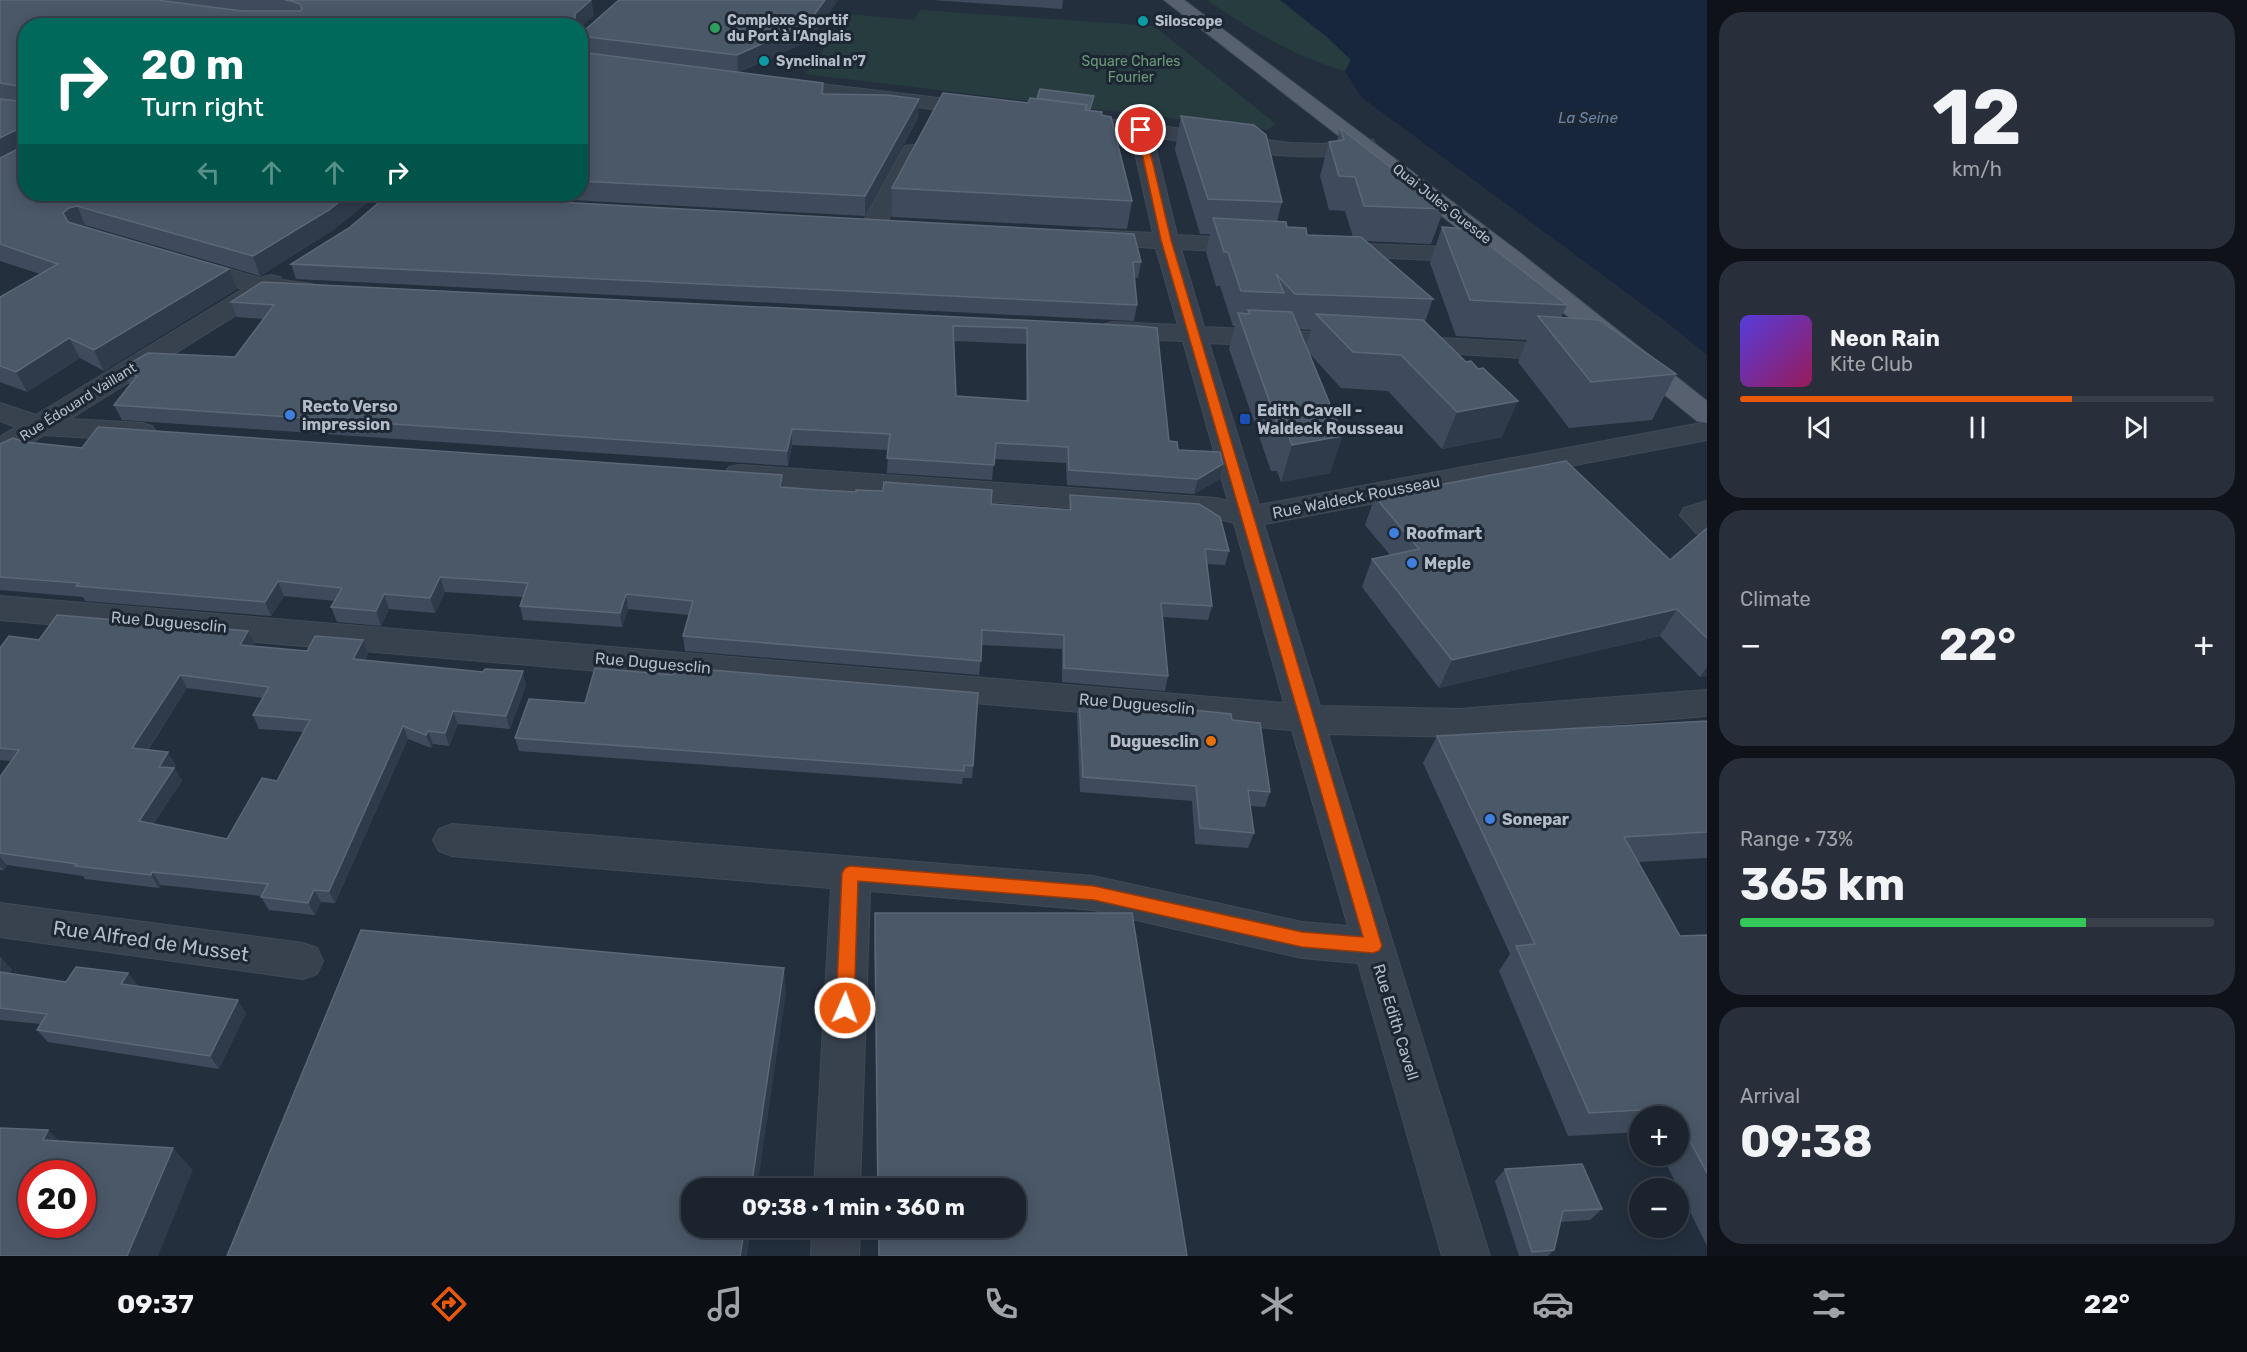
<!DOCTYPE html>
<meta charset="utf-8">
<style>
body{margin:0;font-family:Rubik,sans-serif;background:#282f3a;color:#f1f3f6;height:100vh;display:flex;flex-direction:column;font-size:22px;white-space:nowrap}
*{box-sizing:border-box;margin:0}
p{font-size:20px;color:#a0a4aa}
.icon{flex:none;width:33px;height:33px;fill:none;stroke:currentColor;stroke-width:2;stroke-linecap:round;stroke-linejoin:round}
.map{position:relative;flex:1;overflow:hidden}
.sheet{display:flex;flex-direction:column;gap:12px;padding:12px;background:#0f1319;width:540px}
.sheet>*{flex:none}
.guide{position:absolute;left:18px;top:18px;width:570px;height:183px;border-radius:24px;box-shadow:0 3px 15px #0003,0 0 0 2px #39404a;background:#00695c;color:#fff;overflow:hidden}
.buttons{position:absolute;left:1629px;top:1106px;display:grid;gap:12px}
.buttons a{display:grid;place-items:center;width:60px;height:60px;border-radius:50%;background:#1b232e;box-shadow:0 3px 15px #0003,0 0 0 2px #39404a;font-size:30px}
.speed{position:absolute;left:18px;top:1160px;display:flex;gap:12px;font-size:30px;font-weight:700;text-align:center}
.speed>*{display:grid;place-content:center;width:78px;height:78px;border-radius:50%;background:#1b232e;box-shadow:0 3px 15px #0003,0 0 0 2px #39404a;line-height:1}
.speed .limit{border:9px solid #d22;background:#fff;color:#111}
.pin{position:absolute;display:grid;place-items:center;width:51px;height:51px;color:#fff;margin:-26px;border:3px solid #fff;border-radius:50%;box-shadow:0 2px 6px #0007}
.me{position:absolute;width:66px;margin:-33px;rotate:2deg;stroke-linejoin:round;filter:drop-shadow(0 0 4px #0008)}
.turn{display:flex;align-items:center;gap:21px;height:126px;padding:0 24px;font-size:27px}
.turn .icon{width:78px;height:78px;stroke-width:2.5}
.turn b{display:block;font-size:42px;line-height:51px}
.lanes{display:flex;align-items:center;height:57px;padding:0 24px;background:#0003;justify-content:center;gap:30px;direction:ltr}
.lanes .off{opacity:.35}
.big{font-size:45px;font-weight:700;line-height:1.1}
.sheet .tile{flex:1;display:flex;flex-direction:column;justify-content:center;gap:9px;min-width:0;padding:0 21px;border-radius:24px;background:#282f3a}
.sheet .dial{align-items:center;gap:0}
.dial b{font-size:78px;line-height:1}
.song{display:flex;align-items:center;gap:18px}
.cover{width:72px;height:72px;border-radius:9px;background:linear-gradient(135deg,hsl(250 70% 55%),hsl(330 70% 35%))}
.played{height:6px;border-radius:3px;background:linear-gradient(90deg,#ea580c 70%,#39404a 70%)}
.keys{display:flex;justify-content:space-around;direction:ltr}
.heat{display:flex;justify-content:space-between;align-items:center;font-size:33px;direction:ltr}
.charge{height:9px;border-radius:4px;background:linear-gradient(90deg,#34c759 73%,#39404a 0)}
.trip{position:absolute;left:681px;top:1178px;width:345px;height:60px;border-radius:24px;background:#1b232e;box-shadow:0 3px 15px #0003,0 0 0 2px #39404a;font-weight:700;line-height:60px;text-align:center}
.menu{display:flex;height:96px;justify-content:space-around;align-items:center;background:#0b0e12;color:#a0a4aa}
.menu .icon{width:42px;height:42px}
.menu .selected{color:#ea580c}
.menu b{font-size:27px;color:#f1f3f6}
main{display:flex;flex:1;min-height:0}
.map>svg:first-child{display:block}
</style>
<main>
<div class="map">
<svg width="1707" height="1256" viewBox="0 0 1707 1256">
<rect width="100%" height="100%" fill="#242f3e"/>
<g fill="#263c3f">
<path d="M1207,0H1280L1327,37L1351,60L1345,71C1299,59 1245,27 1207,0Z"/>
<path d="M920,10L1154,26L1276,124L1267,130L805,74L849,14L914,20Z"/>
</g>
<path fill="#17263c" d="M1280,0H1707V355L1665,321L1361,97L1345,71L1351,60L1327,37Z"/>
<g fill="none" stroke-linecap="round" stroke-linejoin="round">
<g stroke="#414a57" stroke-width="2">
<g id="minor">
<path d="M779,79L981,103L988,105L991,109L988,113L981,115L772,89L769,85L772,81Z"/>
<path d="M1068,114L1290,143L1323,144L1365,139L1373,140L1376,145L1373,150C1304,167 1223,147 1153,137L1177,235L1252,239L1260,241L1264,246L1260,251L1252,253L1181,249L1204,327L1354,334L1363,336L1367,342L1363,348L1354,350L1209,343L1259,505L1707,422V440L1264,524L1320,706L1459,709L1707,690V716L1459,737L1328,734L1490,1256H1442L1358,963L1302,958L1093,910L870,891L860,1188H814L831,888L452,856L439,851L433,840L439,829L452,824L1093,876L1302,922L1348,926L1292,730L0,620V596L1284,703L1234,523L1215,518L739,483L729,481L724,474L729,467L739,465L1216,498L1228,501L1183,341L1112,338L1103,335L1099,330L1103,325L1112,322L1178,325L1156,248L1091,244L1083,242L1079,237L1083,232L1091,230L1153,233L1131,135L1061,124L1058,120L1061,116Z"/>
<path d="M913,145L921,146L924,151L885,226L881,231L873,233L865,231L861,226L902,151L905,146Z"/>
<path d="M1334,243L1477,248L1486,250L1489,255L1486,260L1477,262L1326,255L1322,250L1326,245Z"/>
<path d="M189,258L260,278L271,275L280,277L282,280L312,284L315,289L312,294L303,296L268,295L70,419L142,423L152,426L156,432L152,438L142,441L44,435L10,456L0,459V437L16,427L0,421V403L36,415L243,289L180,270L177,265L180,260Z"/>
<path d="M1406,336L1567,345L1576,347L1580,353L1576,359L1567,361L1397,350L1393,344L1397,338Z"/>
<path d="M1707,501V536L1696,533L1680,515L1684,508Z"/>
<path d="M0,903L303,943L317,948L323,961L317,974L303,979L0,937Z"/>
<path d="M812,1227H860L859,1256H811Z"/>
</g>
</g>
<g stroke="#414a57" stroke-width="2">
<path id="major" d="M1164,0H1184L1519,252L1707,401V423L1697,421L1501,262Z"/>
</g>
<use href="#minor" fill="#38414e" fill-rule="evenodd"/>
<use href="#major" fill="#56606e" fill-rule="evenodd"/>
</g>
<g fill="#3f4b5c" fill-rule="evenodd">
<path d="M0,0H591L594,16L26,26L335,229L260,276L85,225L82,226L237,289L104,371L80,358L27,392L0,382V297L40,274L0,261Z"/>
<path d="M619,0H838L809,41L739,72L823,83L824,94L918,118L865,216L462,194H580V31L586,29Z"/>
<path d="M932,0H1063L1062,9Z"/>
<path d="M1094,96L1090,111L1101,115L1132,201L1127,229L892,217V188L1028,103L1037,98Z"/>
<path d="M1181,116L1282,202L1277,221L1287,227L1307,235L1353,237L1345,211L1329,210L1320,176L1329,142L1337,141L1340,128L1444,209L1431,244L1366,241L1433,299L1425,322L1502,437L1442,449L1388,391L1341,388L1309,353L1330,473L1281,482L1277,471H1271L1229,349L1235,326H1233L1220,286H1216L1206,252L1210,234H1200L1175,150ZM1299,329L1311,330L1306,347Z"/>
<path d="M1442,227L1567,305L1561,318L1676,374L1652,420L1569,428L1518,362L1527,340L1456,336L1430,263Z"/>
<path d="M1141,262L1138,278L1134,277L1137,305L1134,321L296,279L291,264Z"/>
<path d="M231,302L1139,326L1169,441L1178,450L1223,464L1220,479L1194,494L1067,485L1066,463L994,459L992,480L887,473L888,450L792,445L788,466L122,420L114,405L131,384H129L122,368L235,357L264,319L237,317ZM954,341L1026,344V401L956,396Z"/>
<path d="M25,442L82,448L782,475L783,487L1068,509L1070,495L1229,551L1225,565L1207,564L1212,606L1208,620L1163,617L1168,676L1165,691L1062,682V649L982,645L979,675L685,651L683,636L689,615L628,609L622,627L523,620L520,606L523,597L445,592L435,613L389,609L381,626L337,622L331,607L335,601L284,596L271,616L85,601L83,597L0,590V444Z"/>
<path d="M1375,497L1670,560L1707,528V676L1700,677L1660,636L1439,688L1362,587L1372,559L1390,555L1365,525Z"/>
<path d="M39,640L255,644L253,646L307,651L368,654L364,661L526,685L510,729L458,724L449,746L433,744L431,748L408,739L335,903L321,902L315,915L269,910L261,897L262,896L161,885L159,888L85,879L83,876L7,865L4,870H0V777L11,761L0,760V648ZM187,688L263,698L253,715L259,729L304,732L277,781L227,839L153,824L182,781L174,768L176,765L148,750Z"/>
<path d="M1079,698L1232,720L1270,792L1265,807L1250,806L1254,833L1248,848L1195,844L1192,801L1080,792L1077,714Z"/>
<path d="M1707,721V858L1638,862L1680,936L1707,935V1246L1662,1155H1678V1116H1640V1132L1568,1136L1499,971L1510,954L1423,763L1437,736Z"/>
<path d="M515,738L973,766L972,778H963L962,784L519,751Z"/>
<path d="M875,913L1187,1256H878V1227H1016V1188H877L874,939Z"/>
<path d="M0,957L12,970L10,973L66,982L128,973L138,986H137L246,1013L219,1069L48,1042L37,1030L41,1024L0,1020Z"/>
<path d="M1505,1169L1602,1209L1590,1220L1560,1222L1554,1250L1548,1256H1519L1495,1181Z"/>
</g>
<g fill="#2f3b4b">
<path d="M591,0L594,16L580,28V26H575V14Z"/>
<path d="M825,0H838L809,41L738,72L737,55Z"/>
<path d="M919,99L918,118L865,216V196Z"/>
<path d="M16,130L25,149L0,161V138Z"/>
<path d="M349,194H378L335,229L260,276L253,256Z"/>
<path d="M77,206L85,225L77,227L72,233L63,213L69,208Z"/>
<path d="M229,269L237,289L104,371L94,350Z"/>
<path d="M69,338L80,358L27,392L16,372Z"/>
<path d="M1518,401L1502,437L1442,449L1457,412Z"/>
<path d="M792,429V445L788,466L787,451Z"/>
<path d="M1343,436L1330,473L1281,482L1292,445Z"/>
<path d="M1223,464L1220,479L1194,494L1198,479Z"/>
<path d="M782,475L783,490L780,487Z"/>
<path d="M440,577L445,592L435,613L430,598Z"/>
<path d="M278,581L284,596L271,616L265,602Z"/>
<path d="M384,594L389,609L381,626L376,611Z"/>
<path d="M626,594L628,609L622,627L620,613Z"/>
<path d="M1677,609L1660,636L1439,688L1452,660Z"/>
<path d="M248,631L255,644L246,658L240,645Z"/>
<path d="M363,640L368,654L358,673L353,659Z"/>
<path d="M1707,667V676L1700,677Z"/>
<path d="M523,671L526,685L510,729L506,716Z"/>
<path d="M180,675L187,688L140,761L132,748Z"/>
<path d="M453,711L458,724L449,746L445,733Z"/>
<path d="M403,726L408,739L335,903L329,891Z"/>
<path d="M428,731L433,744L431,748L426,735Z"/>
<path d="M168,752L176,765L171,773L174,768L182,781L147,834L139,821L159,767Z"/>
<path d="M0,857L7,865L4,870L0,866Z"/>
<path d="M152,872L161,885L159,888L151,875Z"/>
<path d="M314,890L321,902L315,915L308,903Z"/>
<path d="M1,957L12,970L3,983L0,980Z"/>
<path d="M784,968L786,993L757,1188H751Z"/>
<path d="M128,973L138,986L131,997L121,984Z"/>
<path d="M238,1000L246,1013L219,1069L210,1056Z"/>
<path d="M48,1130L72,1153L43,1140Z"/>
<path d="M173,1148L193,1170L158,1256H127Z"/>
<path d="M745,1227H751L747,1256H740Z"/>
</g>
<g fill="#4b5868" stroke="#5c6777" stroke-width="1.5" fill-rule="evenodd">
<path d="M0,0H157L242,11H300L302,9L300,4L291,1L285,0H591L575,14V26H26V194H349L329,210L253,256L77,206L69,208L63,213L68,222L229,269L94,350L69,338L16,372L0,366V297L58,264L0,244V158L18,149L19,131L16,130L0,138V99L19,101L20,88L18,86L0,83Z"/>
<path d="M619,0H825L808,23L737,55L580,36V31L586,29Z"/>
<path d="M580,52L823,83L822,94L887,95L919,99L865,196L580,181Z"/>
<path d="M1040,89L1094,96L1090,109H1086L1087,105L1037,98Z"/>
<path d="M943,93L1028,103L1030,98L1087,105L1085,110L1102,112L1101,115L1111,117L1132,201L892,188Z"/>
<path d="M1181,116L1254,125L1266,135L1282,202L1208,199Z"/>
<path d="M1340,128L1444,209L1364,206L1355,177L1339,176L1329,142L1344,140Z"/>
<path d="M389,194H412L1134,234L1141,262H1133L1137,305L291,264L349,228Z"/>
<path d="M1213,218L1286,222L1287,227L1306,228L1307,235L1361,237L1433,299L1295,294L1276,274L1284,293L1241,291L1228,252H1224Z"/>
<path d="M1442,227L1468,229L1567,305L1470,300Z"/>
<path d="M262,282L1139,326L1157,328L1169,441L1177,442L1178,450L1220,452L1223,464L1198,479L1069,470L1068,447L996,443L994,465L887,458L890,434L792,429L787,451L114,405L137,376L122,368L148,353L235,357L274,305L231,302ZM953,326L1027,328L1028,401L956,396Z"/>
<path d="M1248,310L1292,312L1343,436L1292,445L1288,434H1281L1238,313L1250,314Z"/>
<path d="M1316,314L1423,320L1466,362L1471,361L1478,369L1483,368L1518,401L1457,412L1401,355L1353,352Z"/>
<path d="M1538,316L1599,320L1676,374L1591,382Z"/>
<path d="M98,427L782,475L780,487L818,490L856,492V490L883,491L884,482L992,490L991,504L1071,510L1070,495L1199,504L1220,517L1229,551L1205,549L1212,606L1161,603L1168,676L1064,668V635L982,630L981,661L683,636L693,601L626,594L620,613L520,606L528,583L440,577L430,598L384,594L376,611L331,607L342,588L278,581L265,602L76,586L79,583L0,577V444L13,438L25,442L82,448Z"/>
<path d="M1566,461L1670,560L1707,528V638L1677,609L1452,660L1372,559L1419,549L1375,497Z"/>
<path d="M57,615L248,631L240,645L307,651L315,636L363,640L353,659L483,672L485,669L523,671L506,716L453,711L445,733L428,731L426,735L403,726L329,891L314,890L308,903L261,897L268,884L152,872L151,875L75,866L77,864L0,853V777L19,750L0,748V648L9,636L39,640ZM180,675L269,687L253,715L310,720L277,781L262,778L227,839L139,821L174,768L159,767L168,752L132,748Z"/>
<path d="M676,667L978,693L973,766L964,765V771L515,738L529,699L585,703L595,668L673,675Z"/>
<path d="M1079,698L1231,714L1232,720L1260,723L1270,792L1248,790L1254,833L1200,828L1196,786L1083,777Z"/>
<path d="M1707,721V832L1624,837L1680,936L1707,935V1173L1678,1118V1116L1674,1108L1589,1113L1516,946L1535,944L1437,736Z"/>
<path d="M875,913H1132L1187,1256H879V1227H1016V1188H878Z"/>
<path d="M361,930L784,968L751,1188H692V1227H745L740,1256H227Z"/>
<path d="M76,967L128,973L121,984L238,1000L210,1056L37,1030L47,1014L0,1008V972L66,982Z"/>
<path d="M0,1128L48,1130L43,1140L173,1148L127,1256H0ZM32,1173H82V1224H32Z"/>
<path d="M1582,1164L1602,1209L1563,1211L1554,1250L1532,1252L1505,1169Z"/>
</g>
<path fill="#ea580c" stroke="#983908" stroke-width="1.5" d="M1141,127L1145,130L1171,240L1382,946L1379,951L1373,953L1302,947L1094,900L858,881L854,1008L851,1014L845,1016L839,1014L836,1008L842,873L845,868L850,866L1094,886L1302,932L1363,937L1161,240L1137,130Z"/>
<g fill="#0f9aa8" stroke="#1d2633" stroke-width="2">
<circle cx="1143" cy="21" r="6"/>
<circle cx="764" cy="61" r="6"/>
</g>
<circle fill="#2e9e5b" stroke="#1d2633" stroke-width="2" cx="715" cy="28" r="6"/>
<g fill="#3f7fe0" stroke="#1d2633" stroke-width="2">
<circle cx="290" cy="415" r="6"/>
<circle cx="1394" cy="533" r="6"/>
<circle cx="1412" cy="563" r="6"/>
<circle cx="1490" cy="819" r="6"/>
</g>
<rect fill="#1a4fb4" stroke="#1d2633" stroke-width="2" x="1239" y="413" width="12" height="12" rx="3"/>
<circle fill="#e8710a" stroke="#1d2633" stroke-width="2" cx="1211" cy="741" r="6"/>
<g text-anchor="middle" dominant-baseline="central" stroke-width="6" stroke-linejoin="round" paint-order="stroke">
<g font-size="14" font-weight="bold" fill="#b4bcc9" stroke="#1d2633" text-anchor="start">
<text x="727" y="20">Complexe Sportif<tspan x="727" dy="16">du Port à l’Anglais</tspan></text>
<text x="1155" y="21">Siloscope</text>
<text x="776" y="61">Synclinal n°7</text>
</g>
<g font-size="14" fill="#6b9a76" stroke="#1d2633">
<text x="1131" y="61">Square Charles<tspan x="1131" dy="16">Fourier</tspan></text>
</g>
<g font-size="14" fill="#b4bcc9" stroke="#1d2633">
<text transform="translate(1442 204) rotate(38)">Quai Jules Guesde</text>
<text transform="translate(78 402) rotate(-32)">Rue Édouard Vaillant</text>
</g>
<g font-size="15" font-style="italic" fill="#6d86a8" stroke="#1d2633">
<text x="1588" y="118">La Seine</text>
</g>
<g font-size="16" font-weight="bold" fill="#b4bcc9" stroke="#1d2633" text-anchor="start">
<text x="302" y="406">Recto Verso<tspan x="302" dy="18">impression</tspan></text>
<text x="1257" y="410">Edith Cavell -<tspan x="1257" dy="18">Waldeck Rousseau</tspan></text>
<text x="1406" y="533">Roofmart</text>
<text x="1424" y="563">Meple</text>
<text x="1199" y="741" text-anchor="end">Duguesclin</text>
<text x="1502" y="819">Sonepar</text>
</g>
<g font-size="16" fill="#b4bcc9" stroke="#1d2633">
<text transform="translate(1356 497) rotate(-11)">Rue Waldeck Rousseau</text>
<text transform="translate(169 622) rotate(5)">Rue Duguesclin</text>
<text transform="translate(653 663) rotate(5)">Rue Duguesclin</text>
<text transform="translate(1137 704) rotate(5)">Rue Duguesclin</text>
<text transform="translate(1396 1022) rotate(73)">Rue Edith Cavell</text>
</g>
<g font-size="20" fill="#b4bcc9" stroke="#1d2633">
<text transform="translate(151 941) rotate(8)">Rue Alfred de Musset</text>
</g>
</g>
</svg>
<div class="buttons">
<a>+</a>
<a>−</a>
</div>
<div class="speed"><div class="limit">20</div></div>
<div class="pin" style="left:1141px;top:130px;background:#d93025"><svg class="icon" aria-label="arrive" viewBox="0 0 24 24"><path d="M6 21V4h12l-3 4 3 4H6"/></svg></div>
<svg class="me" style="left:845px;top:1008px" viewBox="-20 -20 40 40"><circle r="17" fill="#ea580c" stroke="#fff" stroke-width="3"/><path d="M0-11L8 9 0 5-8 9z" fill="#fff"/></svg>
<div class="trip">09:38 · 1 min · 360 m</div>
<div class="guide">
<div class="turn"><svg class="icon" aria-label="right" viewBox="0 0 24 24"><path d="M7 20v-9h11M14 6l5 5-5 5"/></svg><div><b>20 m</b>Turn right</div></div>
<div class="lanes"><svg class="icon off" aria-label="left" viewBox="0 0 24 24"><path d="M17 20v-9H6M10 6l-5 5 5 5"/></svg><svg class="icon off" aria-label="ahead" viewBox="0 0 24 24"><path d="M12 20V5M6 11l6-6 6 6"/></svg><svg class="icon off" aria-label="ahead" viewBox="0 0 24 24"><path d="M12 20V5M6 11l6-6 6 6"/></svg><svg class="icon" aria-label="right" viewBox="0 0 24 24"><path d="M7 20v-9h11M14 6l5 5-5 5"/></svg></div>
</div>
</div>
<section class="sheet">
<div class="tile dial"><b>12</b><p>km/h</p></div>
<div class="tile">
<div class="song"><i class="cover"></i><div><b>Neon Rain</b><p>Kite Club</p></div></div>
<div class="played"></div>
<div class="keys"><svg class="icon" aria-label="previous" viewBox="0 0 24 24"><path d="M18 5L8 12l10 7zM5 5v14"/></svg><svg class="icon" aria-label="pause" viewBox="0 0 24 24"><path d="M8 5v14M16 5v14"/></svg><svg class="icon" aria-label="next" viewBox="0 0 24 24"><path d="M6 5l10 7-10 7zM19 5v14"/></svg></div>
</div>
<div class="tile"><p>Climate</p>
<div class="heat"><a>−</a><b class="big">22°</b><a>+</a></div>
</div>
<div class="tile"><p>Range · 73%</p><b class="big">365 km</b><div class="charge"></div></div>
<div class="tile"><p>Arrival</p><b class="big">09:38</b></div>
</section>
</main>
<nav class="menu">
<b>09:37</b>
<svg class="icon selected" aria-label="directions" viewBox="0 0 24 24"><path d="M12 3l9 9-9 9-9-9zM9 14v-3h6M13 9l2 2-2 2"/></svg>
<svg class="icon" aria-label="music" viewBox="0 0 24 24"><path d="M9 18V5l10-2v13"/><circle cx="6" cy="18" r="3"/><circle cx="16" cy="16" r="3"/></svg>
<svg class="icon" aria-label="phone" viewBox="0 0 24 24"><path d="M5 4h4l2 5-3 2q2 4 5 5l2-3 5 2v4C11 20 4 13 5 4z"/></svg>
<svg class="icon" aria-label="climate" viewBox="0 0 24 24"><path d="M12 3v18M4 7l16 10M4 17L20 7"/></svg>
<svg class="icon" aria-label="car" viewBox="0 0 24 24"><path d="M5 17H2v-5l4-1 3-4h7l3 4 3 1v5h-3M9 17h6M6 11h13"/><circle cx="7" cy="17" r="2"/><circle cx="17" cy="17" r="2"/></svg>
<svg class="icon" aria-label="filters" viewBox="0 0 24 24"><path d="M4 7h16M4 17h16"/><circle cx="9" cy="7" r="2"/><circle cx="15" cy="17" r="2"/></svg>
<b>22°</b>
</nav>
